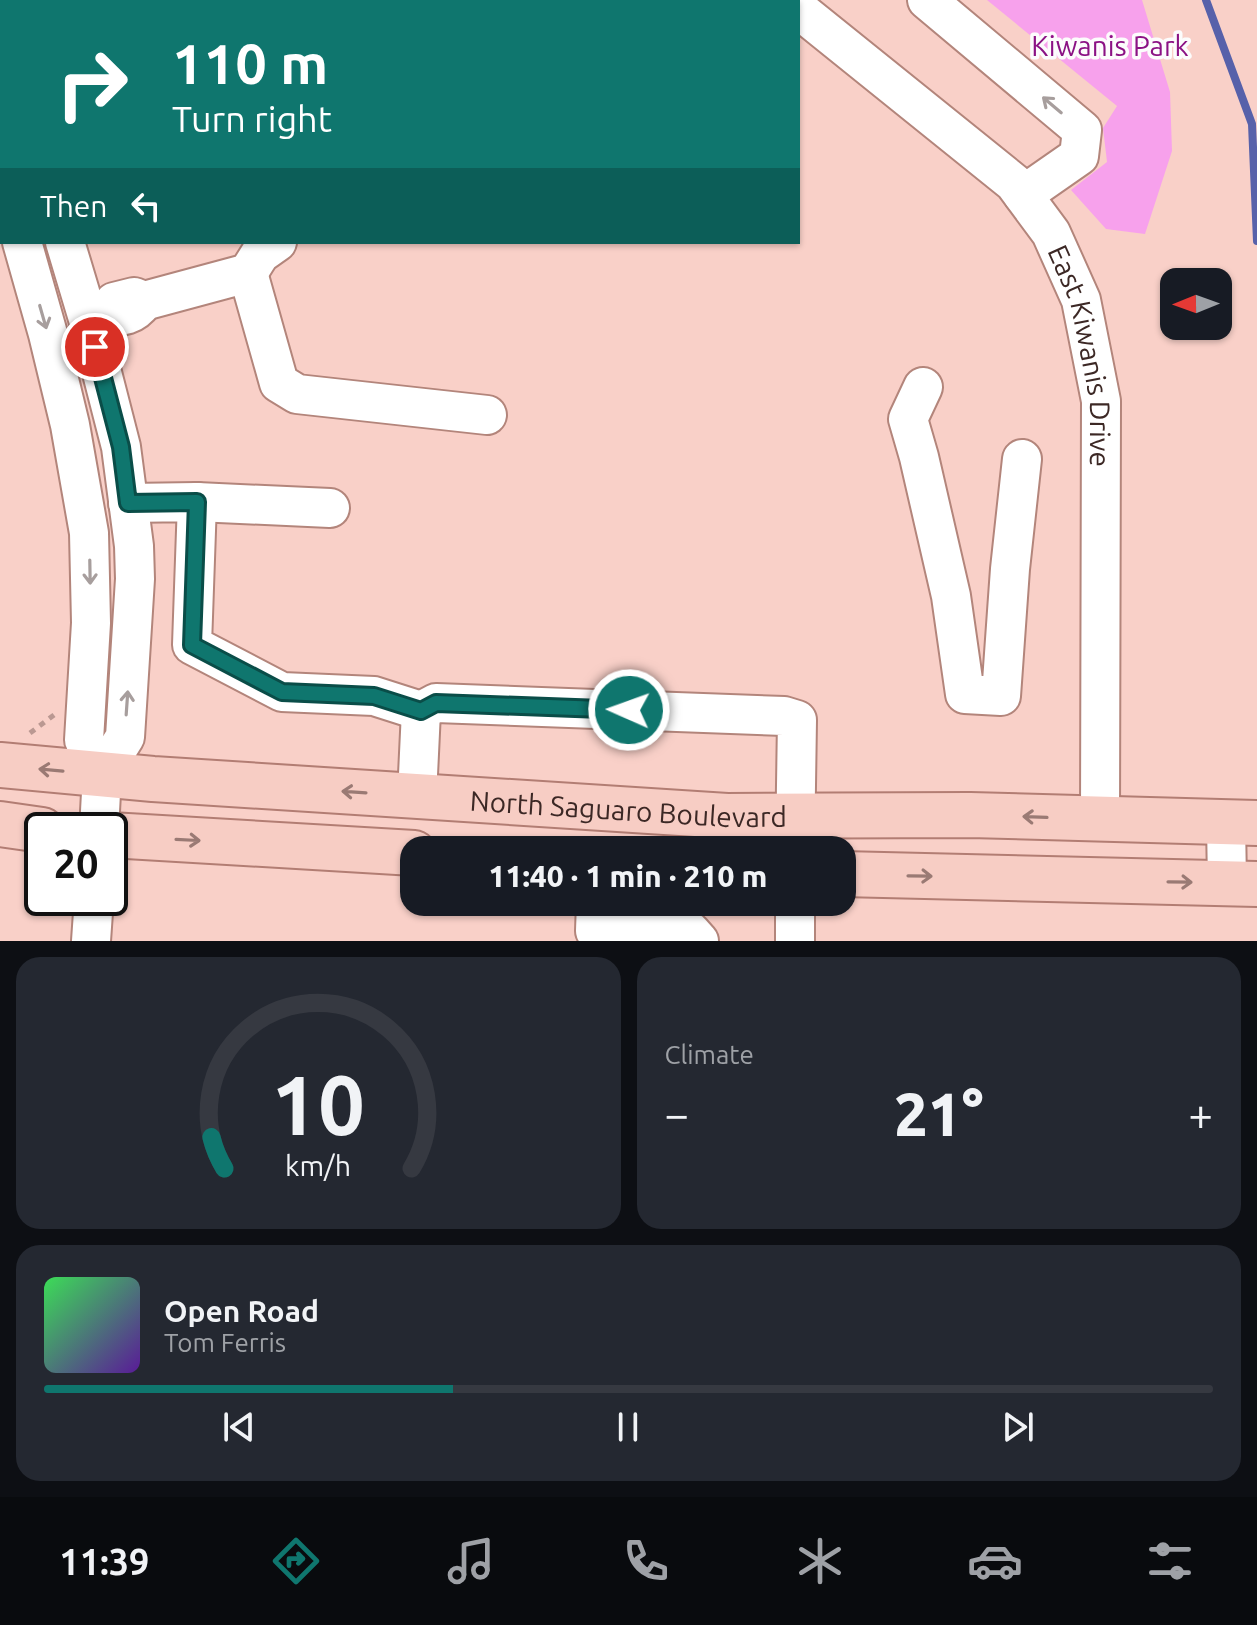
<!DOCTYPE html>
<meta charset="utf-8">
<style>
body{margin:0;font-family:Ubuntu,sans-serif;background:#242831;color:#f1f3f6;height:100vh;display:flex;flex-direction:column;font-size:30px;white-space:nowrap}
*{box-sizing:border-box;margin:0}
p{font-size:26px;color:#9ea1a6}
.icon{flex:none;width:44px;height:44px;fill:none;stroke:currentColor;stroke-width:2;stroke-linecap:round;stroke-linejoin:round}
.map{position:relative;height:941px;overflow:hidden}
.details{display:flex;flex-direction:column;gap:16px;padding:16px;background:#0d0f14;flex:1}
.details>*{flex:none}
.hud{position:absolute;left:0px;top:0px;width:800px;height:244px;box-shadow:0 2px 6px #0004;background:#0f766e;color:#fff;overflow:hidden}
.needle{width:52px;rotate:269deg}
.controls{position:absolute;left:1160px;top:268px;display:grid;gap:16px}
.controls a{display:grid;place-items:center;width:72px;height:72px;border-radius:16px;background:#171b24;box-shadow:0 2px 6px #0004;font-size:40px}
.speed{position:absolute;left:24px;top:812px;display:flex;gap:16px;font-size:40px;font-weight:700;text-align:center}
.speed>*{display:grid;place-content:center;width:104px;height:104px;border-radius:50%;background:#171b24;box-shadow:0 2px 6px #0004;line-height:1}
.speed .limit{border:4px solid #111;border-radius:12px;background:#fff;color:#111}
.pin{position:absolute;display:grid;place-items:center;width:68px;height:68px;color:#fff;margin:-34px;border:4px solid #fff;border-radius:50%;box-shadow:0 2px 8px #0007}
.me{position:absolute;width:88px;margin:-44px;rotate:272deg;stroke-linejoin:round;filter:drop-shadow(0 0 6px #0008)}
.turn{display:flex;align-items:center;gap:28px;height:168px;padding:0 40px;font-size:36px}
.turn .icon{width:104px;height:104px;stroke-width:2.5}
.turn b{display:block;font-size:56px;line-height:68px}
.then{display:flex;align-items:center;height:76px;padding:0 40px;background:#0003;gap:16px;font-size:30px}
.big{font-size:60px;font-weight:800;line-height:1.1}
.details .tile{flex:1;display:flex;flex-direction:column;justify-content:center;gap:12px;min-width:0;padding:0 28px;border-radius:24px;background:#242831}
.details .dial{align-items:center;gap:0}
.dial svg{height:208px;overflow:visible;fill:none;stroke:#363941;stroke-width:7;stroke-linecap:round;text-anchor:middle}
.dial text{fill:#f1f3f6;stroke:none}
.song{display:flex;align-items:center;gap:24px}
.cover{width:96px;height:96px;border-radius:12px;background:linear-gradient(135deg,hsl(130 70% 55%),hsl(270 70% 35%))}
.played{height:8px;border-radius:4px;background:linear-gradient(90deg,#0f766e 35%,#363941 35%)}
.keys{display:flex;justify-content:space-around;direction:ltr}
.heat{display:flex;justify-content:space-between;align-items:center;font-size:44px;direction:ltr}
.details .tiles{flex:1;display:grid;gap:16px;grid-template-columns:1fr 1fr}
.tile:last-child{grid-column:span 2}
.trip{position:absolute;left:400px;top:836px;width:456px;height:80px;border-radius:24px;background:#171b24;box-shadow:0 2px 6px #0004;font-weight:800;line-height:80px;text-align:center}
.dock{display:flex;height:128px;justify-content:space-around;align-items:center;background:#090b0e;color:#9ea1a6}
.dock .icon{width:56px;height:56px}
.dock .current{color:#0f766e}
.dock b{font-size:36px;color:#f1f3f6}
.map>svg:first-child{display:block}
</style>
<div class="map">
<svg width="1257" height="941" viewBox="0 0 1257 941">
<rect width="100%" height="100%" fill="#f9d0c8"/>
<path fill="#f7a1ec" d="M987,0H1142L1170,92L1172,151L1145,234L1106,229L1071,190L1107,162L1103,128L1117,106Z"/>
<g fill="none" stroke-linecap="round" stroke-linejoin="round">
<path stroke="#5761aa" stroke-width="8" d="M1206,0L1252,124L1257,241"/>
<g stroke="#b3857b" stroke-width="42">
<g id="minor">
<path d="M927,0L1082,130L1079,156L1023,195"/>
<path id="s1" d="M798,9L1014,183L1051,233L1081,300L1101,401L1100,820"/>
<path d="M0,13L2,21"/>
<path d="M0,79H2"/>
<path d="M0,165L2,172"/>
<path d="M22,242L48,334L70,425L89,533L91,623L84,740L102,774"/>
<path d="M65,242L89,322L121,447L134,546L135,579L125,737L102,774L99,830"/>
<path d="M248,273L279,383L297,394L487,415"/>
<path d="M144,301L248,273L260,254L277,242"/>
<path d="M89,322L106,313L114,302L134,297L144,301C134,315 122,319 106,313"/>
<path d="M923,387L908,419L919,457L951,596L965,694L1001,696L1010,569L1022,459"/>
<path d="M197,502L330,508"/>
<path d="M128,503L197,502L192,645L282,692L374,696L421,711"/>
<path d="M417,796L421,711L436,703L784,716L797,720L795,850"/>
<path d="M1226,823L1227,883"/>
<path d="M596,902L595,931L691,932L699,941"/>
<path d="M795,902V941"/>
<path d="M91,941L94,898"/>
</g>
</g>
<g stroke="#b27d73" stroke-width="48">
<g id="major">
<path id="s2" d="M0,765L153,779L727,816L970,815L1257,823"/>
<path d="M0,824L42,830"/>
<path d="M110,835L414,853"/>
<path d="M842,874L1257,884"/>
</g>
</g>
<path stroke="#ba9892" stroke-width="5" stroke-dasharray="6 6" stroke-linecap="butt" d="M30,733L54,715"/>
<use href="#minor" stroke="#fff" stroke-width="38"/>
<use href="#major" stroke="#f7cdc4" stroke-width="44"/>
</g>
<defs><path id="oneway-shaft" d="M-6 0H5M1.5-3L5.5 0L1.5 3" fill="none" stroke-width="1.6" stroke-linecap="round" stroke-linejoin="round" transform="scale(2)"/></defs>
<g stroke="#a79e9d">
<use href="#oneway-shaft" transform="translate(1052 105) rotate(-140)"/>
<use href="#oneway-shaft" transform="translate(43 317) rotate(74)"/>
<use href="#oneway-shaft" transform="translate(90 572) rotate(89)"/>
<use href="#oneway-shaft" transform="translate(127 703) rotate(-86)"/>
</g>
<g stroke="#9a7a74">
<use href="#oneway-shaft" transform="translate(51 770) rotate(-175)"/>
<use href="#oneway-shaft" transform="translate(354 792) rotate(-176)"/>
<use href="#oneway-shaft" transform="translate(1035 817) rotate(-178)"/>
<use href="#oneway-shaft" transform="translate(188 840) rotate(3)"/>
<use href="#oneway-shaft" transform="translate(920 876) rotate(1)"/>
<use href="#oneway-shaft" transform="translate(1180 882) rotate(1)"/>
</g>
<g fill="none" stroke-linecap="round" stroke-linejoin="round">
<g stroke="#0a4d48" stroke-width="20">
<path id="route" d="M95,347L121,447L128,503L197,502L192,645L282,692L374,696L421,711L436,703L629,710"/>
</g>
<use href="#route" stroke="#0f766e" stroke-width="14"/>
</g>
<g text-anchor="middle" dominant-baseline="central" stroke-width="7" stroke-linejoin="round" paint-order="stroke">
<g font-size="28" fill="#8b1284" stroke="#fcfcfc">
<text x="1110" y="45">Kiwanis Park</text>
</g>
<g font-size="28" fill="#3c2825" stroke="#fcfcfc">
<text stroke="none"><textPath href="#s1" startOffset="468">East Kiwanis Drive</textPath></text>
<text stroke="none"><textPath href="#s2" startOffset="630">North Saguaro Boulevard</textPath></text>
</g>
</g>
</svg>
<div class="controls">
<a><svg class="needle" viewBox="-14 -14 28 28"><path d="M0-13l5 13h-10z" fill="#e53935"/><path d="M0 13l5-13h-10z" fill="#9ea1a6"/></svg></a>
</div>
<div class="speed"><div class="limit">20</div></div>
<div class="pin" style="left:95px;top:347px;background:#d93025"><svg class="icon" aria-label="arrive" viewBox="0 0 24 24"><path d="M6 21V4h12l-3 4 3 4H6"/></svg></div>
<svg class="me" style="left:629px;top:710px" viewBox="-20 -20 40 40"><circle r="17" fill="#0f766e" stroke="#fff" stroke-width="3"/><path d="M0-11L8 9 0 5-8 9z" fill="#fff"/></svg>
<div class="trip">11:40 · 1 min · 210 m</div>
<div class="hud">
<div class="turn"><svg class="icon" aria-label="right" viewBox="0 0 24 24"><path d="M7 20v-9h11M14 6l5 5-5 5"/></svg><div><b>110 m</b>Turn right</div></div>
<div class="then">Then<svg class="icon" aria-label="left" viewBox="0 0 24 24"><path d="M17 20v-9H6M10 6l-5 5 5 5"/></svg></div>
</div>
</div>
<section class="details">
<div class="tiles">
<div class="tile dial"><svg viewBox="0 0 100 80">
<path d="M14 69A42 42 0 1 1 86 69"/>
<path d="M14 69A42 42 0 0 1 9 57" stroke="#0f766e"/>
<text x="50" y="56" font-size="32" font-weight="700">10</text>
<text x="50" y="72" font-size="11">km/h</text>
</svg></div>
<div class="tile"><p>Climate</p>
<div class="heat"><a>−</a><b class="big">21°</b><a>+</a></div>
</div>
<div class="tile">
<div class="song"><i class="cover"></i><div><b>Open Road</b><p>Tom Ferris</p></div></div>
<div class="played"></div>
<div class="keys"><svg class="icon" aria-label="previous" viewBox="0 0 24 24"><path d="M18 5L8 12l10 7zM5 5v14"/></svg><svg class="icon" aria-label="pause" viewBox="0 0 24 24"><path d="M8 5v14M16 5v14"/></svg><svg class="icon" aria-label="next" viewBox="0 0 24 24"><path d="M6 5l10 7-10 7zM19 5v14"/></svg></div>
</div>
</div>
</section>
<nav class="dock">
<b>11:39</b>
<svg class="icon current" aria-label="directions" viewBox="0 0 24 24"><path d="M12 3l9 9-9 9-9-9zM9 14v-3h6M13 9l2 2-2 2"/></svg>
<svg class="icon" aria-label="music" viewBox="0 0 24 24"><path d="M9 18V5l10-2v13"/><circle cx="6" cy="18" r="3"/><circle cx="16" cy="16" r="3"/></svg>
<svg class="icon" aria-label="phone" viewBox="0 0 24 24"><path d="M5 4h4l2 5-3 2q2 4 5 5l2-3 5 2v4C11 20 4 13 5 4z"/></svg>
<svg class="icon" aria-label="climate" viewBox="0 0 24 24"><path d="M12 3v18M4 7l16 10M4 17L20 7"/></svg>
<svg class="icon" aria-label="car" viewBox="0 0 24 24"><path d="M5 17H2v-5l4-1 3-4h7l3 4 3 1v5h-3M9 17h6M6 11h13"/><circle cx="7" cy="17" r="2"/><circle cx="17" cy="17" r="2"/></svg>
<svg class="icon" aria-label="filters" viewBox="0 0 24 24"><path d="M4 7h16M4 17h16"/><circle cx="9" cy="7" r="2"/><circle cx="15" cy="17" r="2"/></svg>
</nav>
